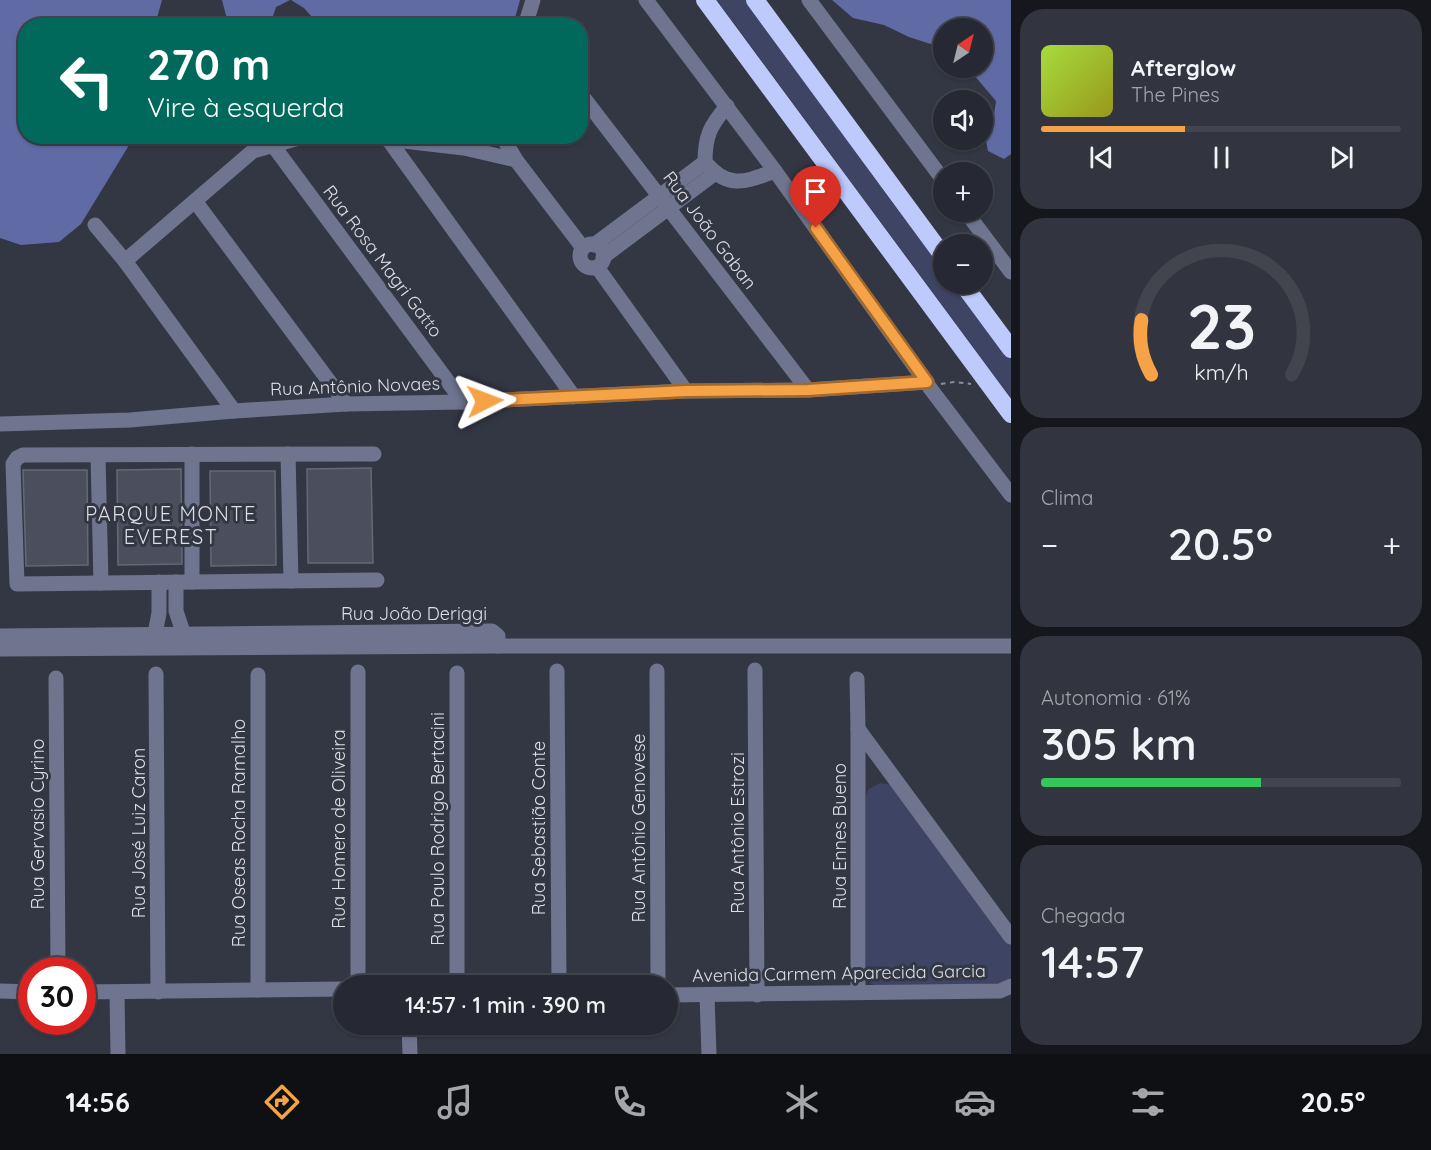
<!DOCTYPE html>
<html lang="pt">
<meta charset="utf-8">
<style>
body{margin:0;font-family:Quicksand,sans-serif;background:#32353f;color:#f1f3f6;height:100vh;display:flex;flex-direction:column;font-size:22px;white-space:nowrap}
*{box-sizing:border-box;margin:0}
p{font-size:20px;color:#a4a6ac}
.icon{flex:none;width:33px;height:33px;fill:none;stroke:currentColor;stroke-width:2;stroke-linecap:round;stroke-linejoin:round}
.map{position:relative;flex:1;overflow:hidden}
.sheet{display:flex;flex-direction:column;gap:9px;padding:9px;background:#15171c;width:420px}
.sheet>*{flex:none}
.guide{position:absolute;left:18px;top:18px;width:570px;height:126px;border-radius:24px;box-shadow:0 2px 4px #0004,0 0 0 2px #42454e;background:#00695c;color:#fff;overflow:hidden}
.needle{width:39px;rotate:35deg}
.controls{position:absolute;left:933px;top:18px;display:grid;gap:12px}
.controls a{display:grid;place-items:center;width:60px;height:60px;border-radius:50%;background:#262933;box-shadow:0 2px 4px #0004,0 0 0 2px #42454e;font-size:30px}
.speed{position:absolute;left:18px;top:957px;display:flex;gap:12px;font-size:30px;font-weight:700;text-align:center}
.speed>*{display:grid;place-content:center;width:78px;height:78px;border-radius:50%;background:#262933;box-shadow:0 2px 4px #0004,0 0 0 2px #42454e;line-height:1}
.speed .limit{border:9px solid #d22;background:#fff;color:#111}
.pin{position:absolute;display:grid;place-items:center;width:51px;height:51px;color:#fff;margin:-62px -26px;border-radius:50% 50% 50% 0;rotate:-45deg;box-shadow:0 0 6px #0007}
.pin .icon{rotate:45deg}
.me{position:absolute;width:66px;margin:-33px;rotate:87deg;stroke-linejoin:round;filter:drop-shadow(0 0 4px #0008)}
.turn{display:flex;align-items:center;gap:21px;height:126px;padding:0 30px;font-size:27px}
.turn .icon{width:78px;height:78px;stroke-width:2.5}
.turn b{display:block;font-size:42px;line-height:51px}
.big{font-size:45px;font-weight:600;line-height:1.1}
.sheet .widget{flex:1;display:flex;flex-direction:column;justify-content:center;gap:9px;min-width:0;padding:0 21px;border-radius:24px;background:#32353f}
.sheet .dial{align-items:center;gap:0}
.dial svg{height:156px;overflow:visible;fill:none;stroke:#42454e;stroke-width:7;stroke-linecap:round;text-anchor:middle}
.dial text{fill:#f1f3f6;stroke:none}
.song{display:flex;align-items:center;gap:18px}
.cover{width:72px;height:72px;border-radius:9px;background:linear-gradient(135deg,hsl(80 70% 55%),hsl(60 70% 35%))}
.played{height:6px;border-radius:3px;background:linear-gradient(90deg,#f6a246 40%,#42454e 40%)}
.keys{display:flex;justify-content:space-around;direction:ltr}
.heat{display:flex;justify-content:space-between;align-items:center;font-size:33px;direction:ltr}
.charge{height:9px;border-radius:4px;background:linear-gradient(90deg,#34c759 61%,#42454e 0)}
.trip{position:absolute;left:333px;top:975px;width:345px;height:60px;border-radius:30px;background:#262933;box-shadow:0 2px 4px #0004,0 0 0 2px #42454e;font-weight:600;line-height:60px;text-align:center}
.menu{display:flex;height:96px;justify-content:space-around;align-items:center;background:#0f1014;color:#a4a6ac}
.menu .icon{width:42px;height:42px}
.menu .active{color:#f6a246}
.menu b{font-size:27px;color:#f1f3f6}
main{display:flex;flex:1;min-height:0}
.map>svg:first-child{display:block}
</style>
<main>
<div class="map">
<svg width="1011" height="1054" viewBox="0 0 1011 1054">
<rect width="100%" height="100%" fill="#333744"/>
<g fill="#3e4464">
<path d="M717,0H747L943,267L944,284H956L1011,358V398Z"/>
<path d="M880,783L892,785L1011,943V984L874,985L869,982L866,964V795L869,789Z"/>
</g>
<g fill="#606aa4">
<path d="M0,0H162L155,25L26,26V136L134,137L81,224L59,242L21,245L0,238Z"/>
<path d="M222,0H290L276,7L270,25L234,26L228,23Z"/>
<path d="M291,0H520L513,25L320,26L304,8Z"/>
<path d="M832,0H1011V154L1004,159L988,151L984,130L993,121L996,101L968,68H982V28H944L943,48L909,37L884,25L853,18Z"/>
</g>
<g fill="#4b4f5d" stroke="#646877" stroke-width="1.5">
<path d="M371,468L373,563H308L307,469Z"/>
<path d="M181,469L182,564L118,565L117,470Z"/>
<path d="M23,470H87L88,565L26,566Z"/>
<path d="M210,471H275L276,565L211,566Z"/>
</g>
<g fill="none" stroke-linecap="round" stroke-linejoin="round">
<path stroke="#8c8f99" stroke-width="2" stroke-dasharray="4.5 4.5" stroke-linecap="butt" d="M941,384L954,382L971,384"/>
<g stroke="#6f758f" stroke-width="15">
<path d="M646,0L775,171L930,388L1011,495"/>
<path d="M809,0L944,181"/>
<path d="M525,26L533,0"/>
<path d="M580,93L808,390"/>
<path d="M727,106C710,126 705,136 705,162C728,190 745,182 775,171"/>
<path d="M361,136L464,148L516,160"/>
<path d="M502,136L516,160L583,248"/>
<path d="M388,139L574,397"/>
<path d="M272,144L463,402"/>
<path d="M195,201L346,404"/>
<path d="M966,212L1011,272"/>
<path d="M95,225L125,261L234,411"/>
<circle cx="592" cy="256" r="12"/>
<path d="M594,245L705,162"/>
<path d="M603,257L714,174"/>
<path d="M125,261L253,151L299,138L324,136"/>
<path d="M597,267L686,391"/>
<path d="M0,424L130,420L234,411L346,404L463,402L686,391L808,390L927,382"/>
<path d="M192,454V582"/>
<path d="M288,454L291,581"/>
<path d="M374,454L23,455L17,458L13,464L17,584L377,580"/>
<path d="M98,455L101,583"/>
<path d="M176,582V611L184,635V644"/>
<path d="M0,636L492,631L498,636V646L0,649"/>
<path d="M153,644L159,613V582"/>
<path d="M498,646H1011"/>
<path d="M755,670L757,995"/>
<path d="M557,671L559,986"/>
<path d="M657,671L658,986"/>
<path d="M358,672V986"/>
<path d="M156,674L158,992"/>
<path d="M258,675V990"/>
<path d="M56,678L58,970"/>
<path d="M857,679L858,729V992"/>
<path d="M858,729L1011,937"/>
<path d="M457,986V673"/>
<path d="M0,991L32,992"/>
<path d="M82,992L344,989"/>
<path d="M117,993L118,1054"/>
<path d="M668,995L1000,991L1011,986"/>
<path d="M707,996L709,1054"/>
<path d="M409,1024L410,1054"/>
</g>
<g stroke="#bec9fc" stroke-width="18">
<path d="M705,0L1011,414"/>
<path d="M755,0L944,257"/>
<path d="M963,284L1011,349"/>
</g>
</g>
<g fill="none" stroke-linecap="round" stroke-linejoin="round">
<g stroke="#a0692e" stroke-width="15">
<path id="route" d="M485,401L686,391L808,390L927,382L816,228"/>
</g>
<use href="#route" stroke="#f6a246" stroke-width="10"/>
</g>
<g text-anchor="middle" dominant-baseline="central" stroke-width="6" stroke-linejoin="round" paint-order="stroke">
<g font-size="18" fill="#dddfe7" stroke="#333744">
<text transform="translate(710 230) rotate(53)">Rua João Gaban</text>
<text transform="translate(383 261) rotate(53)">Rua Rosa Magri Gatto</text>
<text transform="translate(355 386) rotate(-2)">Rua Antônio Novaes</text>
<text x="414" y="613">Rua João Deriggi</text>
<text transform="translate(37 824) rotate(-90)">Rua Gervasio Cyrino</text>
<text transform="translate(538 828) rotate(-90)">Rua Sebastião Conte</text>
<text transform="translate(638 828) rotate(-90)">Rua Antônio Genovese</text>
<text transform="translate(338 829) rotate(-90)">Rua Homero de Oliveira</text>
<text transform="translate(437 829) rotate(-90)">Rua Paulo Rodrigo Bertacini</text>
<text transform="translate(138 833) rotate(-90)">Rua José Luiz Caron</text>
<text transform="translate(238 833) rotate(-90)">Rua Oseas Rocha Ramalho</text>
<text transform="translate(737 833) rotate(-90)">Rua Antônio Estrozi</text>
<text transform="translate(839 836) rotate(-90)">Rua Ennes Bueno</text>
<text transform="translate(839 973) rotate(-1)">Avenida Carmem Aparecida Garcia</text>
</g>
<g font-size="20" letter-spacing="1.5" fill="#dddfe7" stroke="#333744">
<text x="171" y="513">PARQUE MONTE<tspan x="171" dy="23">EVEREST</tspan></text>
</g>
</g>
</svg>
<div class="controls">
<a><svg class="needle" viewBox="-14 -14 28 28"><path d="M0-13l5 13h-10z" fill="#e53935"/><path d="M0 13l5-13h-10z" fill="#a4a6ac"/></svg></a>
<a><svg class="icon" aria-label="sound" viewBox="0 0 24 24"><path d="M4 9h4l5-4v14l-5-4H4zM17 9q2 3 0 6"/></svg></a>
<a>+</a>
<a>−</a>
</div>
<div class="speed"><div class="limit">30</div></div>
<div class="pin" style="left:816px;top:228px;background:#d93025"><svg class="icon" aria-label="arrive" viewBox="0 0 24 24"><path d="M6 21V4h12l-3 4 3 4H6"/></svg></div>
<svg class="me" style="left:485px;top:401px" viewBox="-20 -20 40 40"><path d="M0-17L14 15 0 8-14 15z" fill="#f6a246" stroke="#fff" stroke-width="4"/></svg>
<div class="trip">14:57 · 1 min · 390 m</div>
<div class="guide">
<div class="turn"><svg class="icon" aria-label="left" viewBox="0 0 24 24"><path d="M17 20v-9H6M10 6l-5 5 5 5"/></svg><div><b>270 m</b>Vire à esquerda</div></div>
</div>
</div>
<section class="sheet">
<div class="widget">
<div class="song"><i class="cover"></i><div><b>Afterglow</b><p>The Pines</p></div></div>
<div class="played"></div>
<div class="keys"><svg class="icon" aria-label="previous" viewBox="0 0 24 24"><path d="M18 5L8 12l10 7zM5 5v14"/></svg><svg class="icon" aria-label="pause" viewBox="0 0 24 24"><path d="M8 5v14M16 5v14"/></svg><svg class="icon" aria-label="next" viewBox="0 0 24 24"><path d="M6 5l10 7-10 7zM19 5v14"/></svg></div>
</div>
<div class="widget dial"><svg viewBox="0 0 100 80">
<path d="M14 69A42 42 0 1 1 86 69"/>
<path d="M14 69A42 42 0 0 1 9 41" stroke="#f6a246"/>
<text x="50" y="56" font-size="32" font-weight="700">23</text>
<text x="50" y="72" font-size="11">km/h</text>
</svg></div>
<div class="widget"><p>Clima</p>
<div class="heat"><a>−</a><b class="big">20.5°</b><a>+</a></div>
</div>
<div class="widget"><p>Autonomia · 61%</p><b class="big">305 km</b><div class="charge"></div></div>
<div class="widget"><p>Chegada</p><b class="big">14:57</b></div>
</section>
</main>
<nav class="menu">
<b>14:56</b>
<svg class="icon active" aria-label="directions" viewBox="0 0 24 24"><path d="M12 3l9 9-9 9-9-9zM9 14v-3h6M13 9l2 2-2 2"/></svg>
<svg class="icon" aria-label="music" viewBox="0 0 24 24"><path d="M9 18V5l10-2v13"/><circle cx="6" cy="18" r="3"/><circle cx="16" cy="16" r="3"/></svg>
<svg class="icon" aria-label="phone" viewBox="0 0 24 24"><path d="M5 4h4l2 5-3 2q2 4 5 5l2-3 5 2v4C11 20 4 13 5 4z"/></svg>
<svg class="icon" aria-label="climate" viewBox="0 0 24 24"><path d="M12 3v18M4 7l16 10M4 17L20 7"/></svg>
<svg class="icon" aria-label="car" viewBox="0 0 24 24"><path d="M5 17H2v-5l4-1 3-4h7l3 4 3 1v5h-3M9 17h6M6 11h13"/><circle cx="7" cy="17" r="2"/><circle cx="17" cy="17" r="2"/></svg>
<svg class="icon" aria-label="filters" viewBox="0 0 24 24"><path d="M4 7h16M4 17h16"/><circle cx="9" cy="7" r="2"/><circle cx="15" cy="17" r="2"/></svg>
<b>20.5°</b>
</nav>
